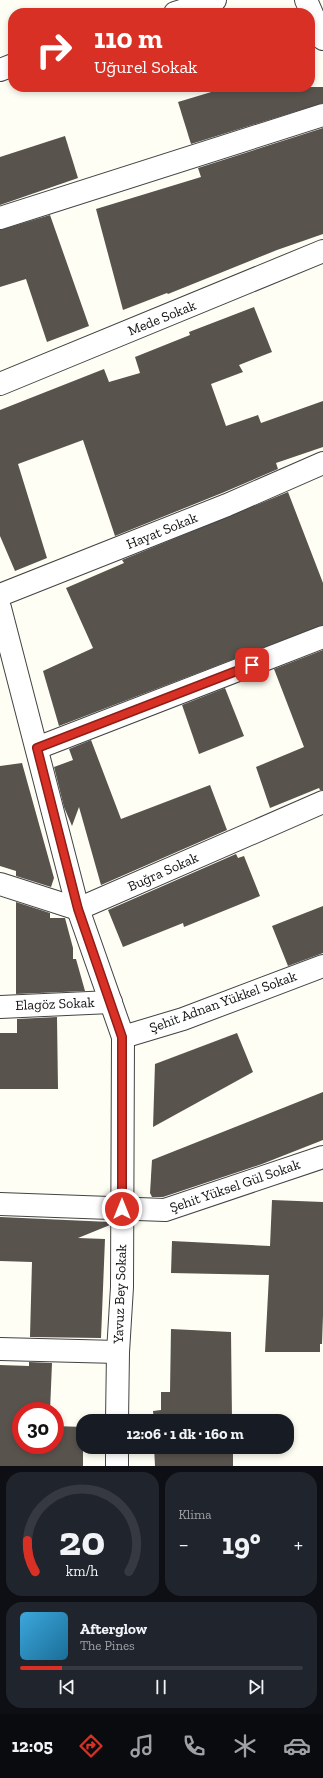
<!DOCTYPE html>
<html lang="tr">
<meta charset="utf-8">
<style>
body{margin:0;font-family:"Zilla Slab",serif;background:#20242c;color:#f1f3f6;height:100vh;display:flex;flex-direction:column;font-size:15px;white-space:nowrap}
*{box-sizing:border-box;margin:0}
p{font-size:13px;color:#9ea1a6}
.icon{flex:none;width:22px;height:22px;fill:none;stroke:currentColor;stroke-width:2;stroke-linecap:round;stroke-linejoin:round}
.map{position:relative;height:1466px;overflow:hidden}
.details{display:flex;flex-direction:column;gap:6px;padding:6px;background:#0d0f14;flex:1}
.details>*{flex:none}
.banner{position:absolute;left:8px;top:8px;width:307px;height:84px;border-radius:16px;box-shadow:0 2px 6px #0003;background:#d93025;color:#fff;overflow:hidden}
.speed{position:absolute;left:12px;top:1402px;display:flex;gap:8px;font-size:20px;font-weight:700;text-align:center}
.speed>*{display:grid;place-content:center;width:52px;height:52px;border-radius:50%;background:#171b24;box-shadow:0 2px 6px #0003;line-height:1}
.speed .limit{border:6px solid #d22;background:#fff;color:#111}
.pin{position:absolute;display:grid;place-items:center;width:34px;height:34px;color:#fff;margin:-17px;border-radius:8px;box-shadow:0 2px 6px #0006}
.me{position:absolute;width:44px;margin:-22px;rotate:0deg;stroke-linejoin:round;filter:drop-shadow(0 0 3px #0008)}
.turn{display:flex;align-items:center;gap:14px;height:84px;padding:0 20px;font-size:18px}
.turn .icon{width:52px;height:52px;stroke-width:2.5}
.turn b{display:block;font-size:28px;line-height:34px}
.big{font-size:30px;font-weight:700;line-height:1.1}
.details .tile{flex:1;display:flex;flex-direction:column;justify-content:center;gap:6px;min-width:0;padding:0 14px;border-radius:16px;background:#20242c}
.details .dial{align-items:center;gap:0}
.dial svg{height:104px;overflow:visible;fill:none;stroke:#363941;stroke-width:7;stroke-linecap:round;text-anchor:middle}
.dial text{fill:#f1f3f6;stroke:none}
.song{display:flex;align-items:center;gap:12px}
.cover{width:48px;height:48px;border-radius:6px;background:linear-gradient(135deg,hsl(200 70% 55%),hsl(200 70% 35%))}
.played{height:4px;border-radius:2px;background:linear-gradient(90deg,#d93025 15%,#363941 15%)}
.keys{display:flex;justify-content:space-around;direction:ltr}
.heat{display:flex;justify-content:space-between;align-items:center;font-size:22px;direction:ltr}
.details .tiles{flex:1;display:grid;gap:6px;grid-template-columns:1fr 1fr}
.tile:last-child{grid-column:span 2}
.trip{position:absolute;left:76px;top:1414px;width:218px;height:40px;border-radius:16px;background:#171b24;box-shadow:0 2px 6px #0003;font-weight:700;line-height:40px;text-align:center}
.tab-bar{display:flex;height:64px;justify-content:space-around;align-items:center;background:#090b0e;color:#9ea1a6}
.tab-bar .icon{width:28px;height:28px}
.tab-bar .selected{color:#d93025}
.tab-bar b{font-size:18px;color:#f1f3f6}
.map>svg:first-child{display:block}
</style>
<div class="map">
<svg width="323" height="1466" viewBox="0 0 323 1466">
<rect width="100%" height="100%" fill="#fefef4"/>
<g fill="#58534d">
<path d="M228,87H323V103L191,144L178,102Z"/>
<path d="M323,128V234L277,250L168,294L167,293L123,310L96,209L201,177L198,168Z"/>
<path d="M65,136L78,178L0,205V157Z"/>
<path d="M50,215L89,326L47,342L26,279L0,287V230Z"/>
<path d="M254,307L272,352L239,365L243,372L211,384L226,426L258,415L261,423L323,401V447L276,463L278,469L222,493L115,536L83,440L18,464L47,558L15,571L0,536V410L104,369L109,382L140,373L135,357L190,335L189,332Z"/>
<path d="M288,492L323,583V625L59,726L43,671L93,648L66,588L124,563L122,560Z"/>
<path d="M323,650V790H320L319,788L270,808L256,767L304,747L274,669Z"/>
<path d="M225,688L244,736L199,754L182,705Z"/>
<path d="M91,740L121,819L210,785L227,830L101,885L79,807L72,826L64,807L54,767L73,760L69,749Z"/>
<path d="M22,763L54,878L51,887L16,876V871L0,866V766Z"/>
<path d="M236,854L238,858L244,856L260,896L184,927L183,923L123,947L108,910Z"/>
<path d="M16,902L50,913V918H65L73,948V959H76L85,991L16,994Z"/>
<path d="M323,906V953L288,966L272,926Z"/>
<path d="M57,1017L58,1089H0V1033H17V1019Z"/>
<path d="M237,1033L253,1072L153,1127L155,1064Z"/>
<path d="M323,1092V1140L262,1164L163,1197H152L150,1193L152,1160Z"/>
<path d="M272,1200L323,1202V1315L322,1344H320V1352H265L269,1275L171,1273L172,1241L270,1246Z"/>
<path d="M0,1217L110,1222V1225L78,1238L105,1239L101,1338L30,1337L32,1262L0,1261Z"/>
<path d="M171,1329L231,1332L232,1421H154L153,1411L161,1410V1392H170Z"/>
<path d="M29,1362L52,1363L50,1411H21V1445H55V1426L83,1427V1466H0V1365L29,1366Z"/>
<path d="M154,1447H233V1466H155Z"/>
</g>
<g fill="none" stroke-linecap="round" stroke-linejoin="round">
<g stroke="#434343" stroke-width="24">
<g id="minor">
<path d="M306,0L323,39"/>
<path d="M175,13L215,0"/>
<path d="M0,70L13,65"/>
<path d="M0,218L323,115"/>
<path d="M0,384L323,251"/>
<path d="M0,595L227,505L323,463"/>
<path d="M0,608L78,909L123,1037L122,1287L118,1352L117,1421"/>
<path d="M37,748L323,637"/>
<path d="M0,884L78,909L323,802"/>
<path d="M0,1007L111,1002"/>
<path d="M123,1037L183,1019L323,966"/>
<path d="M0,1204L165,1210L323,1157"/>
<path d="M0,1349L118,1352"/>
<path d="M117,1466V1447"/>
</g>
</g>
<use href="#minor" stroke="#fff" stroke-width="22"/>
</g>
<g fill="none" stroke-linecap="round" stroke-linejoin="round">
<g stroke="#8d1f18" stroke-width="10">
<path id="route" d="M122,1209V1037L78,909L37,748L252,665"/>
</g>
<use href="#route" stroke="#d93025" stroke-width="7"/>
</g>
<g text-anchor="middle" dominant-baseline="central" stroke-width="4" stroke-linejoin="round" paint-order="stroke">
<g font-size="14" fill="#101010" stroke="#fff">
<text transform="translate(162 318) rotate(-22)">Mede Sokak</text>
<text transform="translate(162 531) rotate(-22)">Hayat Sokak</text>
<text transform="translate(163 872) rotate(-24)">Buğra Sokak</text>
<text transform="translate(223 1002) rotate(-20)">Şehit Adnan Yükkel Sokak</text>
<text transform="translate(55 1004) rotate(-2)">Elagöz Sokak</text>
<text transform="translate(235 1186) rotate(-19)">Şehit Yüksel Gül Sokak</text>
<text transform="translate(120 1294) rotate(-88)">Yavuz Bey Sokak</text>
</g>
</g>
</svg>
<div class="speed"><div class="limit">30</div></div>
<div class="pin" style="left:252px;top:665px;background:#d93025"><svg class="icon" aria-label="arrive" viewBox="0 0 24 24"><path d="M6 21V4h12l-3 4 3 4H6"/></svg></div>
<svg class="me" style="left:122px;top:1209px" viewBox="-20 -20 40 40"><circle r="17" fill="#d93025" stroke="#fff" stroke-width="3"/><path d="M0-11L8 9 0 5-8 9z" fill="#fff"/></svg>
<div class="trip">12:06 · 1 dk · 160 m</div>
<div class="banner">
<div class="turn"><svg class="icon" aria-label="right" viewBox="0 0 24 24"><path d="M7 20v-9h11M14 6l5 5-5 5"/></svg><div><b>110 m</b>Uğurel Sokak</div></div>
</div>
</div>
<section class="details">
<div class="tiles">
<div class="tile dial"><svg viewBox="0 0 100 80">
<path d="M14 69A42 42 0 1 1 86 69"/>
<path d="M14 69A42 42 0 0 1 8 45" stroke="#d93025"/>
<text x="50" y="56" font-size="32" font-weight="700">20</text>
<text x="50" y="72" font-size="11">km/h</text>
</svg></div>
<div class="tile"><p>Klima</p>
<div class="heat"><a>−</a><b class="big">19°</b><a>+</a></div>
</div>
<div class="tile">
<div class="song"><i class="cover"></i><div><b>Afterglow</b><p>The Pines</p></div></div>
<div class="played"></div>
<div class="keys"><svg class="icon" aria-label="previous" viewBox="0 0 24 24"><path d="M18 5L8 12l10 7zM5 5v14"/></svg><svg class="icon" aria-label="pause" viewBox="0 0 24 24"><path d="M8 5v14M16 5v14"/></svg><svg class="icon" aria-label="next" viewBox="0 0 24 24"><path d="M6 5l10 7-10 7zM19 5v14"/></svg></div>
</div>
</div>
</section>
<nav class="tab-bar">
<b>12:05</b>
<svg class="icon selected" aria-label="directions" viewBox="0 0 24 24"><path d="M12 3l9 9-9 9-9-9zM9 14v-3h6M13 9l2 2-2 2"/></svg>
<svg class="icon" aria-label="music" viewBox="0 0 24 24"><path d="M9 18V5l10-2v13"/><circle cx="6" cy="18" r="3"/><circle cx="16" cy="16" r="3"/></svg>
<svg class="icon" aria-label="phone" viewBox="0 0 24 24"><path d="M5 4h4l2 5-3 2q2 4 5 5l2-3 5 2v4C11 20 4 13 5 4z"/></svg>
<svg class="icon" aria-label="climate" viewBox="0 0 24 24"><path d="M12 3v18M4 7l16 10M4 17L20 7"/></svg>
<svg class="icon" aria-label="car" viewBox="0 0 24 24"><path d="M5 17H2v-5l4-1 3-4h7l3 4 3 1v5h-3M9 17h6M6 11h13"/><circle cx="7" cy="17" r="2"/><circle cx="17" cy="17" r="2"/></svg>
</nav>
